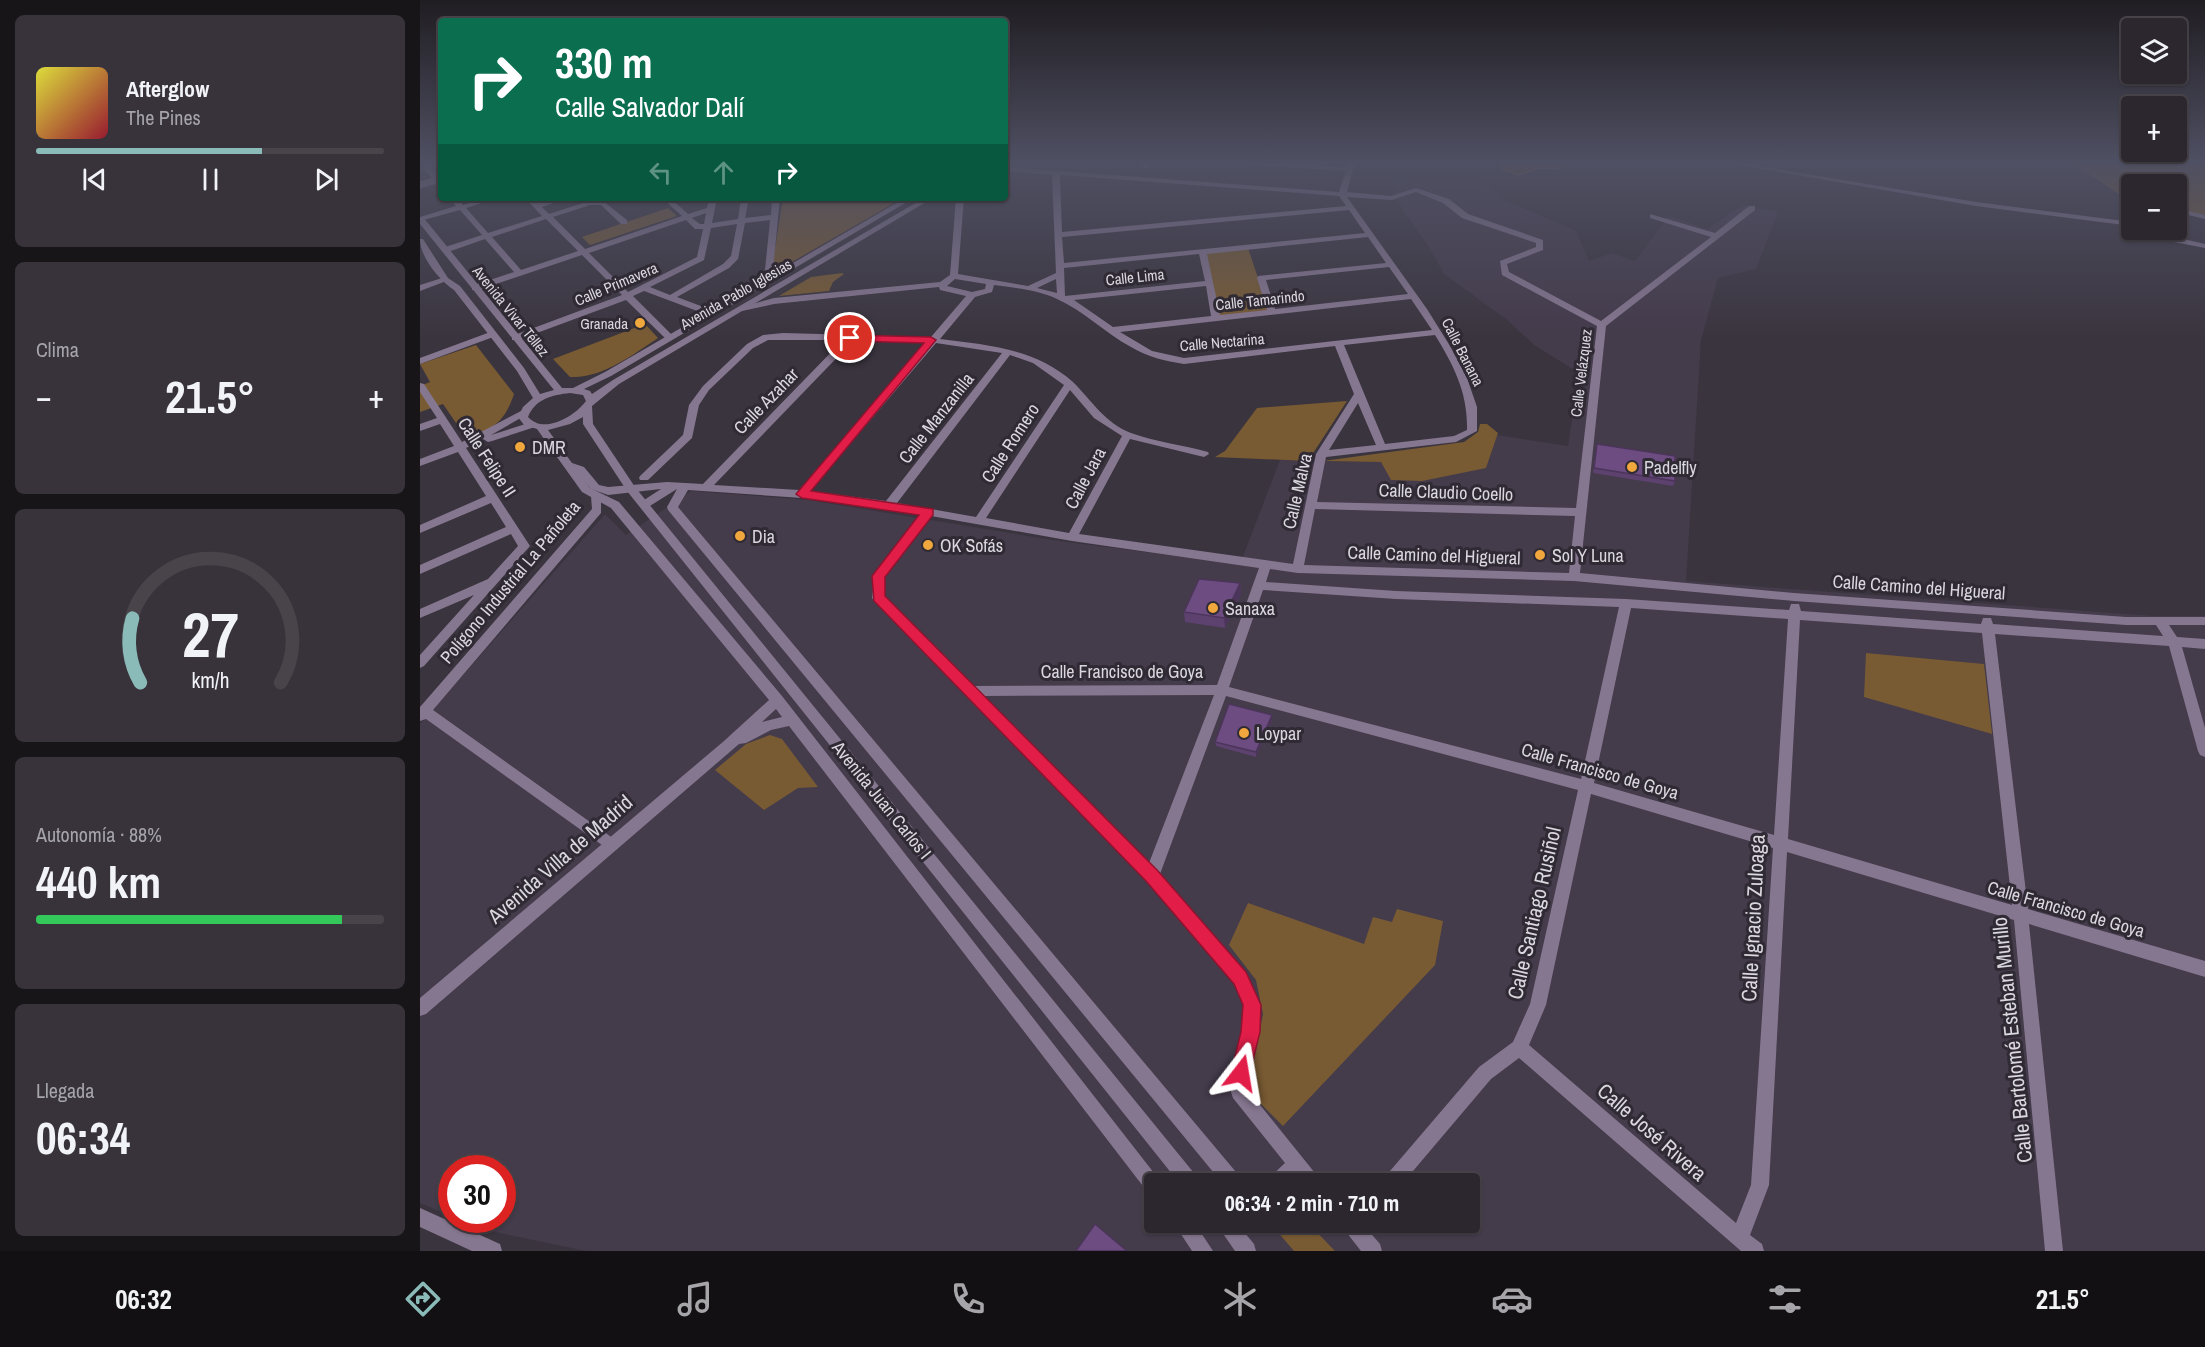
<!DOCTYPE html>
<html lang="es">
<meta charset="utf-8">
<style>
body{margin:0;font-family:"Archivo Narrow",sans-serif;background:#38333a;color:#f1f3f6;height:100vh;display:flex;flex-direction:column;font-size:22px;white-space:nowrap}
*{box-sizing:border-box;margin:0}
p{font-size:20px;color:#a6a5aa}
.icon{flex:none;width:33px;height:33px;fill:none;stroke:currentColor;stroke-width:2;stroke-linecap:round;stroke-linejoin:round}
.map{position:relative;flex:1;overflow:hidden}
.panel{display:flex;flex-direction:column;gap:15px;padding:15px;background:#181519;width:420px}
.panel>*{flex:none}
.top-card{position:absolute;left:18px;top:18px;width:570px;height:183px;border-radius:6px;box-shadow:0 2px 4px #0004,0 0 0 2px #48444a;background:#0b6e4f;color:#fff;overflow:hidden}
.fabs{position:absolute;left:1701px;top:18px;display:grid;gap:12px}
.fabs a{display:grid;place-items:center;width:66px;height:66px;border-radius:6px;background:#2c272e;box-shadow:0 2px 4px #0004,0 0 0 2px #48444a;font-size:30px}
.speed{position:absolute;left:18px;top:1155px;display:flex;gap:12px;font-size:30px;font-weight:700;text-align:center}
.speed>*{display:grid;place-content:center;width:78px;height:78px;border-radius:50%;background:#2c272e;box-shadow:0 2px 4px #0004,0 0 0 2px #48444a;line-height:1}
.speed .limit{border:9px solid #d22;background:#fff;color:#111}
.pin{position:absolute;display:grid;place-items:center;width:51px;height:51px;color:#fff;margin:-26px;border:3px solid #fff;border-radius:50%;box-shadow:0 2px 6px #0007}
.me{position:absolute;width:66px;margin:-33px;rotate:14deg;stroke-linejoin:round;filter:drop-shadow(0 0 4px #0008)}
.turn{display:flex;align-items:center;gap:21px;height:126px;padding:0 18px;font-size:27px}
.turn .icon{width:78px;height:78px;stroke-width:2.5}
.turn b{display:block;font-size:42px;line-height:51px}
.lanes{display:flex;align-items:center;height:57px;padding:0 18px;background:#0003;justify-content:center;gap:30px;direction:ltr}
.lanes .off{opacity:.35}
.big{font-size:45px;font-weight:800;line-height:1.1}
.panel .card{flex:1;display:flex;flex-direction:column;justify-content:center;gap:9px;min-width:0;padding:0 21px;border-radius:9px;background:#38333a}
.panel .dial{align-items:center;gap:0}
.dial svg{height:156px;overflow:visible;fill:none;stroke:#48444a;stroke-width:7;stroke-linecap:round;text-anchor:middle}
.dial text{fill:#f1f3f6;stroke:none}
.song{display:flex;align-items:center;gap:18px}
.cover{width:72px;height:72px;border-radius:9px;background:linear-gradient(135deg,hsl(60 70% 55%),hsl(350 70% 35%))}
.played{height:6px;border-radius:3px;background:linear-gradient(90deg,#8bbbb9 65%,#48444a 65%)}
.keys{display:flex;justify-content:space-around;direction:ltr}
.heat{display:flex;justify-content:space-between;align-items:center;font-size:33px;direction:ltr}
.charge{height:9px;border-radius:4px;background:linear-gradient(90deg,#34c759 88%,#48444a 0)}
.trip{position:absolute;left:724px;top:1173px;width:336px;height:60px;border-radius:6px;background:#2c272e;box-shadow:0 2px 4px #0004,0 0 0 2px #48444a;font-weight:800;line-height:60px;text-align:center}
.tab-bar{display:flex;height:96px;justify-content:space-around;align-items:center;background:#121012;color:#a6a5aa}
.tab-bar .icon{width:42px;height:42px}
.tab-bar .on{color:#8bbbb9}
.tab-bar b{font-size:27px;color:#f1f3f6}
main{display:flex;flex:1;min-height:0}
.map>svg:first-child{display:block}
</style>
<main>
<section class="panel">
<div class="card">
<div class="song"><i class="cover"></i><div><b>Afterglow</b><p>The Pines</p></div></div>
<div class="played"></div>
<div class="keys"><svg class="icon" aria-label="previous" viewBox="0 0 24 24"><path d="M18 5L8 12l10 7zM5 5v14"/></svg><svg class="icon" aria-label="pause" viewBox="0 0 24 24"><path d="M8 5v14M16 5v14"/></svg><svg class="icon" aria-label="next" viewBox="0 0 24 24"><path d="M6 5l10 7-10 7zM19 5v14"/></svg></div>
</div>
<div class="card"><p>Clima</p>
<div class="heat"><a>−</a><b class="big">21.5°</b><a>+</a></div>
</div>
<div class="card dial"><svg viewBox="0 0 100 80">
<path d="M14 69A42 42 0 1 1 86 69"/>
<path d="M14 69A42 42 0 0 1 10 36" stroke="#8bbbb9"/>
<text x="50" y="56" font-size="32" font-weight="700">27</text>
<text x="50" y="72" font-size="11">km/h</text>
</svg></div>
<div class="card"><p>Autonomía · 88%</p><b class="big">440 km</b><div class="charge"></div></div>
<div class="card"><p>Llegada</p><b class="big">06:34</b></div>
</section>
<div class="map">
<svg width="1785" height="1251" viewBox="0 0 1785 1251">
<rect width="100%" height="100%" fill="#3a343e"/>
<path fill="#443b4b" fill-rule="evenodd" d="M971,179L1065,183L1082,199L1156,231L1169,261L1192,253L1215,261L1249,216L1287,229L1323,205L1358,212L1336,269L1298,278L1281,340L1266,581L1734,616H1785V1251H166L61,1229L39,1220H82V1168H32L31,1216L0,1203V724L185,514L206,535L271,491L388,500L639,541L820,564L860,460L961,462L1066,468L1077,435L1148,446L1159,373L1114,345L1086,319L1024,274L1011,250L977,201ZM735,1184H1050V1222H735Z"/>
<g fill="#795b33">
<path d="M1652,163H1785V217L1757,210L1756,184H1712L1711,202Z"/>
<path d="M363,198H483L351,274Z"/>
<path d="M248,208L257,216L170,245L162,237Z"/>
<path d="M828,248L849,311L799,316L786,253Z"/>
<path d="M422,273L424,274L413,282L409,291L359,296L391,277Z"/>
<path d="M225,324L238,338C214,354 181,379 150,377L133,359Z"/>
<path d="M56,345L94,394C84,423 75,427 47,439L23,404L0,412V386L10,382L0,364Z"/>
<path d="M927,401L888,461L795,457L805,451L837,408Z"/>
<path d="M1060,424H1067L1078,433L1066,468L1002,481L971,480L961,462L903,461L1044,442L1058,432Z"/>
<path d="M1446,653L1564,664L1572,734L1444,697Z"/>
<path d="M350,735L362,739L398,787L378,788L344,810L295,770L326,744Z"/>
<path d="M828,903L944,944L953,917L972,922L977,909L1023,921L1015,965L863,1126L828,1091L843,1014L836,980L809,945Z"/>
<path d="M850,1223H888L915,1251H874Z"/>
</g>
<path fill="#6e4705" stroke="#8f7246" stroke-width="1.5" d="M1092,163H1146L1140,169L1118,168L1098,175L1081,168L1082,165Z"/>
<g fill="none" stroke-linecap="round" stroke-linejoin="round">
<path stroke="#867790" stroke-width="7" d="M0,185L17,180"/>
<g fill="#867790" fill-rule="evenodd">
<path d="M724,163H731L728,169L721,167Z"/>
<path d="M826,163H859L927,167L929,163H935L927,192L971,196L996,188L1029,199L1048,214L1123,240V250L1087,264L1089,272L1181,321L1291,237L1230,218V214L1295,233L1329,206H1335V210L1186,326L1160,573L1374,593L1706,617H1785V625H1749L1757,637L1785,639V649L1762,647L1785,728V757L1780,755L1778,751L1749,646L1575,634L1608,909L1785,961V977L1609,924L1643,1251H1625L1594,920L1367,852L1349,1185L1330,1235L1342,1244L1344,1251H1321L1099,1058L1071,1079L982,1184H961L964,1178L1059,1067L1093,1042L1110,1004L1158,790L806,696L740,874L826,972L840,1005L839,1032L828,1090L899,1178L902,1184H881L876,1177L869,1184H846L849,1178L865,1163L813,1098L811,1092L823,1032L824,1005L814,984L727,881L452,598L455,573L501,514L382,498L268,490L258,507L821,1178L824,1184H803L248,510L247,507L257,489L225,509L220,505L221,502L241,489L188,495L171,489L156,471L144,465L149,462L164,467L179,485L188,487L247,482L283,484L423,340H348L333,348L289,390L279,405L272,438L228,480H220L219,478L220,476L263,435L269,405L283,386L327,344L343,335L363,333L511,337L546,296L520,290L519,287L354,304L322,311L318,308L354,298L520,282L530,275L536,198H544L538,274L608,286L636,273L632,175L585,171V167L919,192L926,171L830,165ZM640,175L919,196L926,206L642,232ZM996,192L1023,203L1042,218L1116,243V247L1080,261L1082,275L1177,326L1156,508L897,502L906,457L1036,442L1057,431V407L1047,378L1030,346L1007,309L927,197L972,200ZM929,210L945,233L644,263L642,237ZM948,237L966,263L838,276L837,278L847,310L800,315L787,254ZM779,254L785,281L645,296L644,268ZM969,267L988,294L855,309L846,280ZM535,279L566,284L565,289L552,292L527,286ZM636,279L637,293L617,288ZM574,285C595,288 618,290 637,299C664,311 685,333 711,347C728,357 745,361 764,364L915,346L934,394L896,454L873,564L659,534L710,439L784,457L789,454L788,452C763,445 735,442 711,433C685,423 672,401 653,382C615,348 567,345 520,339L555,297L572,292ZM786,286L791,316L693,327L654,300ZM991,299L1012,330L764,358L732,351L700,332ZM1015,335C1034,366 1048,393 1047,430L1034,436L965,444L924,345ZM433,341L507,343L379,490L294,485ZM516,343L582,353L466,501L390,491ZM590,355L613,363L644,385L556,517L477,503ZM650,390L674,418L702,436L649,533L566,518ZM938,403L956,445L909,450ZM895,509L1155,516L1149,573L884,565ZM511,516L652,541L839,568L797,685L553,686L464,597L465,577ZM850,569L878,573L1154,581L1374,601L1706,625H1736L1743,636L1573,624L1571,618H1563L1561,624L1381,611L1379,604H1371L1369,610L1206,599L976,591L846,582ZM843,590L976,599L1199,607L1161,779L809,687ZM1211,608L1368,619L1354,835L1174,783ZM1380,620L1562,633L1592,905L1368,839ZM794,695L729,863L563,696ZM1171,794L1353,848L1331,1185L1316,1223L1109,1045L1126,1005Z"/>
<path d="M3,165H9L21,180V187L3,169Z"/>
<path d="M29,198H37L43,205L66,198H78L46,208L68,233L122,216L105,198H113L118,203L136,198H148L122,207L129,214L169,201H183L207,220V224H201L181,205H170L133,217L165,249L262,216L242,198H250L268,214L287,208L289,198H297L292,223L318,219L321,198H329L325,218L351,215L352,198H360L352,280L348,282L344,280L350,220L325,223L318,259L309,268L257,297L294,311V315H288L224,291L213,296L252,335V339H246L206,300L98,340H92V336L202,295L162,255L58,290H52V286L94,272L65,239L28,252H22V248L62,235L40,210L0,221V217L36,206ZM286,213L284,224H280L272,218ZM126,219L158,251L101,270L72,237ZM266,220L275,229H283L277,257L208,292L169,253ZM317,224L311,256L303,264L250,295L230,287L284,260L291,228Z"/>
<path d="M22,278L29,280L0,291V285Z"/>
<path d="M73,331L77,334L76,336L0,364V358Z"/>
<path d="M0,383L4,384L42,442L103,410L106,411V415L71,435L112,422L117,425L115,427L72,441L68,442L63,439L46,448L110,546L4,666L0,668V655L54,595L0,618V609L68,579L98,546L91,534L0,574V565L86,527L71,503L0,533V525L66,496L38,452L0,466V459L34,446L20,424L0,431V424L17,418L0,392Z"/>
<path d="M176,492L181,496V513L13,710L194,839L196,844L194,849L189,850L6,719L0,721V707L172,509L171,496Z"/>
<path d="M0,1208L80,1244L82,1251H52L0,1227Z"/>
<path d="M920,1222H941L960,1244L962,1251H941L923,1228Z"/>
</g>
<g fill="#867790" fill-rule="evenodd">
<path d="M1307,163H1321L1556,202L1712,222V226L1556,206Z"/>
<path d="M485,198H494L191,376L164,389L170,391L172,394L193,380L504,198H513L199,384L172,406L173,424L215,487L778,1178L781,1184H760L207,491L163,424V417L150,424L128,430L170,488L199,502L362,696L741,1182L742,1184H735V1197L729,1194L369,726L351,730L326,743L319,744L6,1014L0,1016V998L304,741L349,700L191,508L162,492L117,429L104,425L98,417L103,407L113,398L97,371L34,290C19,280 0,257 0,239H3L28,278L40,286L104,368L120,394L134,390L0,224V217H3L142,388H153L185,372ZM150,393L163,395L166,401C155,416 124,435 108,417C115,399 132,395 150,393ZM356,709L362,717L342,722Z"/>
<path d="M1756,208L1785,215V219L1756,212Z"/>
<path d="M1730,230H1739L1759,238L1785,244V248L1754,242Z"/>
<path d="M753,1222H774L793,1251H772Z"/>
<path d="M795,1222H816L834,1244L836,1251H815Z"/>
</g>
</g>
<g fill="#5d416f">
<path d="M1177,444L1255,481L1253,486L1173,473Z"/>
<path d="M820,583L821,594L805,628L765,622L764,612Z"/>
<path d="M852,715V720L836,757L796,746L795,742Z"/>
</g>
<g fill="#4c355a">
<path d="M820,583L821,594L805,628L804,618Z"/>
<path d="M852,715V720L836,757V752Z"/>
</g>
<g fill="#6c4c81" stroke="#4c355a" stroke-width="1.5">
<path d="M1177,444L1255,456V481L1174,468Z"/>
<path d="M779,579L820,583L804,618L764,612Z"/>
<path d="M809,704L852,715L836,752L795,742Z"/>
<path d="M675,1224L707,1251H656Z"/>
</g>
<linearGradient id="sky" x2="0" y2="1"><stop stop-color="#201d22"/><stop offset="0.48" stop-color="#4f5063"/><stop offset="1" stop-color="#4f5063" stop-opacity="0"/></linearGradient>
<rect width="1785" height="338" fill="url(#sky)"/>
<path fill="#e11d48" stroke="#92132f" stroke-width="1.5" d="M427,335L511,337L516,340L391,491L513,509V515L465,577V596L738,871L826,972L841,1005L840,1032L828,1080L821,1082L814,1080L811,1073L821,1032L823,1005L814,984L726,881L454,601L452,576L499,515L382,498L376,494L504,343L430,341L427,340Z"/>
<g fill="#efa73e" stroke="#2f2a34" stroke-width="2">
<circle cx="220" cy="323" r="6"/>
<circle cx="100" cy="447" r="6"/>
<circle cx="1212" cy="467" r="6"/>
<circle cx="320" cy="536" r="6"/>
<circle cx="508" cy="545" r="6"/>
<circle cx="1120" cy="555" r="6"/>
<circle cx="793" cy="608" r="6"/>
<circle cx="824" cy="733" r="6"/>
</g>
<g text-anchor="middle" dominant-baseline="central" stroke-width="6" stroke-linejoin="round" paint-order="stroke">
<g font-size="15" fill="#dbd7de" stroke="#2f2a34">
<text transform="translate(715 277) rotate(-6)">Calle Lima</text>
<text transform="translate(196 284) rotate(-23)">Calle Primavera</text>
<text transform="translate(316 294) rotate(-30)">Avenida Pablo Iglesias</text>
<text transform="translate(840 300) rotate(-6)">Calle Tamarindo</text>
<text transform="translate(91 311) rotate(51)">Avenida Vivar Téllez</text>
<text transform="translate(802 342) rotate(-5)">Calle Nectarina</text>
<text transform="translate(1043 352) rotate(63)">Calle Banana</text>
<text transform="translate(1161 373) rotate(-83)">Calle Velázquez</text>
</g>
<g font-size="15" fill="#dbd7de" stroke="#2f2a34" text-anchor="end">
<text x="208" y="323">Granada</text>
</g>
<g font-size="18" fill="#dbd7de" stroke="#2f2a34">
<text transform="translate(346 401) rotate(-46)">Calle Azahar</text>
<text transform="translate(516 418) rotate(-52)">Calle Manzanilla</text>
<text transform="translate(590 443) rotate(-57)">Calle Romero</text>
<text transform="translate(67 457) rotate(57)">Calle Felipe II</text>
<text transform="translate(665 478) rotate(-62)">Calle Jara</text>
<text transform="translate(877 491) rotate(-77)">Calle Malva</text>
<text transform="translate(1026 492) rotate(2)">Calle Claudio Coello</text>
<text transform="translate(1014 555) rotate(2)">Calle Camino del Higueral</text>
<text transform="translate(90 582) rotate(-50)">Polígono Industrial La Pañoleta</text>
<text transform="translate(1499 587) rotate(4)">Calle Camino del Higueral</text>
<text x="702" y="671">Calle Francisco de Goya</text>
<text transform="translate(1180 771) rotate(16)">Calle Francisco de Goya</text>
<text transform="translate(462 800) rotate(51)">Avenida Juan Carlos I</text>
<text transform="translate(1646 909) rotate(16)">Calle Francisco de Goya</text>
</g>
<g font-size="18" fill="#dbd7de" stroke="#2f2a34" text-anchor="start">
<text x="112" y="447">DMR</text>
<text x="1224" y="467">Padelfly</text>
<text x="332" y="536">Dia</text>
<text x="520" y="545">OK Sofás</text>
<text x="1132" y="555">Sol Y Luna</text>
<text x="805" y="608">Sanaxa</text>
<text x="836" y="733">Loypar</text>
</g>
<g font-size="21" fill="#dbd7de" stroke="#2f2a34">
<text transform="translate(140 859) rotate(-41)">Avenida Villa de Madrid</text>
<text transform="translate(1114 913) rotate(-77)">Calle Santiago Rusiñol</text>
<text transform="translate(1333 918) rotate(-87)">Calle Ignacio Zuloaga</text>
<text transform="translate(1592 1040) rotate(-96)">Calle Bartolomé Esteban Murillo</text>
<text transform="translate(1232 1132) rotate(41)">Calle José Rivera</text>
</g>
</g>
</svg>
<div class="fabs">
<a><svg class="icon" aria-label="layers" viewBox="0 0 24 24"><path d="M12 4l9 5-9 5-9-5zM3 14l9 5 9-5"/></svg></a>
<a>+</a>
<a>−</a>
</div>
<div class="speed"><div class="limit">30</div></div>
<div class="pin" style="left:430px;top:338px;background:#d93025"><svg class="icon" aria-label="arrive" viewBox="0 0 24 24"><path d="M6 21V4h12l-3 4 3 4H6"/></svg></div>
<svg class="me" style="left:821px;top:1073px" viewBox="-20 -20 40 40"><path d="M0-17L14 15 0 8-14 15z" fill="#e11d48" stroke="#fff" stroke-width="4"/></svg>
<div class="trip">06:34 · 2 min · 710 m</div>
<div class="top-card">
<div class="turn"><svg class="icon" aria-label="right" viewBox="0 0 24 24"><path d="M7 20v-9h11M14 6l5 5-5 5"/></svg><div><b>330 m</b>Calle Salvador Dalí</div></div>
<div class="lanes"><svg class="icon off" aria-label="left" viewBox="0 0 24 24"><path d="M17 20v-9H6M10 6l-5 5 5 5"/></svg><svg class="icon off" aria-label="ahead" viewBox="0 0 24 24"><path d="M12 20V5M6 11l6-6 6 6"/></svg><svg class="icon" aria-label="right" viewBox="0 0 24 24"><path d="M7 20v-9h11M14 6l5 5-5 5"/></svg></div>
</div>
</div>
</main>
<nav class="tab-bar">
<b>06:32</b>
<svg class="icon on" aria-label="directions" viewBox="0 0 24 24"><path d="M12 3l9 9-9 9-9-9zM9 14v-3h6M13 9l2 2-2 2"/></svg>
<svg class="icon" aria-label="music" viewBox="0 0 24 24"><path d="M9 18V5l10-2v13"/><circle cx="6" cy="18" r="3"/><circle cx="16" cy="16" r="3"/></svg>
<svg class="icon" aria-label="phone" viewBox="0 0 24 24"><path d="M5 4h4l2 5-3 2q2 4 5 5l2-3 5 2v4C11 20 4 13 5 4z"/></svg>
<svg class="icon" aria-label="climate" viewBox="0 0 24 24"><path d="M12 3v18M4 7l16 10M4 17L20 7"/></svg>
<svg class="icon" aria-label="car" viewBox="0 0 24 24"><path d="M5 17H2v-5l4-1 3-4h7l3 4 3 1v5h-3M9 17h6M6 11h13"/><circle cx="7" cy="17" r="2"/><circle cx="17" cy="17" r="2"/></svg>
<svg class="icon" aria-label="filters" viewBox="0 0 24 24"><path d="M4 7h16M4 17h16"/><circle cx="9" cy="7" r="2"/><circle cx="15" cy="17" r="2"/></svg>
<b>21.5°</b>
</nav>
